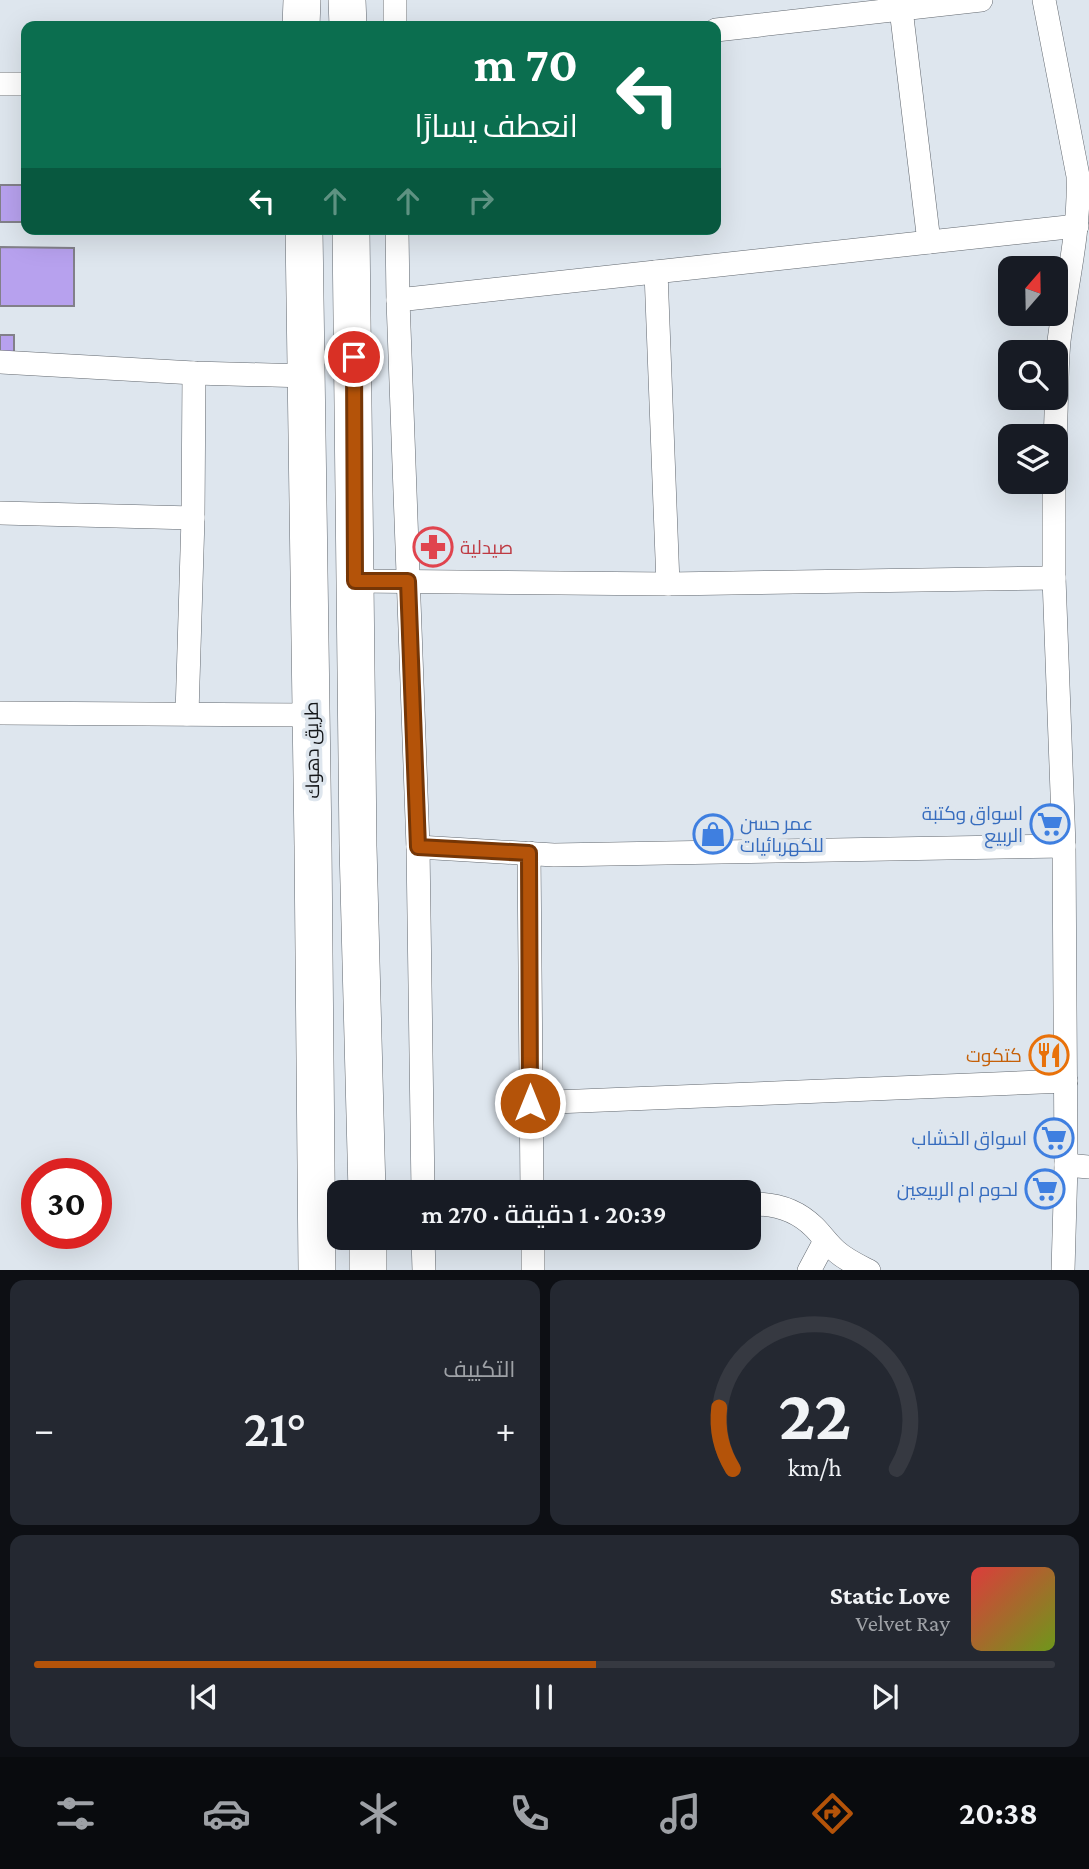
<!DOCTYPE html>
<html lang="ar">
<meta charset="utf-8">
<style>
body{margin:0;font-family:"Crimson Pro",Cairo,serif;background:#242831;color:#f1f3f6;direction:rtl;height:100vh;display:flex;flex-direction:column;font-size:26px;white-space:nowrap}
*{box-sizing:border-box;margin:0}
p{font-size:23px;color:#9ea1a6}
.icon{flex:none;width:38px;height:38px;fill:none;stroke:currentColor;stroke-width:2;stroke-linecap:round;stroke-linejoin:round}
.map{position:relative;height:1270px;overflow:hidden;direction:ltr}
.panel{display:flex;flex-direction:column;gap:10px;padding:10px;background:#0d0f14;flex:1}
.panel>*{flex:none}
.hud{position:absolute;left:21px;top:21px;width:700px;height:214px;border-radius:14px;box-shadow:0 7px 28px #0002;direction:rtl;background:#0b6e4f;color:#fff;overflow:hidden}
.needle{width:46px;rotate:20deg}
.buttons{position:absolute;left:998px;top:256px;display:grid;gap:14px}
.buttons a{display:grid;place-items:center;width:70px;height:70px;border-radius:14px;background:#171b24;box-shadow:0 7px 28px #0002;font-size:35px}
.speed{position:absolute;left:21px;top:1158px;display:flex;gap:14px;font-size:35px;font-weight:700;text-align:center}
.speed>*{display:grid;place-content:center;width:91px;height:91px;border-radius:50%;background:#171b24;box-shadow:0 7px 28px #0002;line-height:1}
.speed .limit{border:10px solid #d22;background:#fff;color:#111}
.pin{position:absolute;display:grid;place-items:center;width:60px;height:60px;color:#fff;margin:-30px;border:4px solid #fff;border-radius:50%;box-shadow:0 2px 7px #0007}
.me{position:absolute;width:77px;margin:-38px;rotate:0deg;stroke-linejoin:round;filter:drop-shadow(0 0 5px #0008)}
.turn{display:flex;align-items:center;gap:24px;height:147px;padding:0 28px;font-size:32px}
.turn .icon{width:91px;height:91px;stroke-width:2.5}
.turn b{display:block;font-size:49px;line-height:60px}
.lanes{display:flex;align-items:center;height:66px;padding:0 28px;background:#0003;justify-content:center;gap:35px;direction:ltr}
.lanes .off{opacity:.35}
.big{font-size:52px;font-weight:600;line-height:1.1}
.panel .widget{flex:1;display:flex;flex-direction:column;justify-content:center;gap:10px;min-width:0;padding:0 24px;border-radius:14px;background:#242831}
.panel .dial{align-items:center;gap:0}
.dial svg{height:182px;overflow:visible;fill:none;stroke:#363941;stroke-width:7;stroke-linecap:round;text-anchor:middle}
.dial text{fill:#f1f3f6;stroke:none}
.song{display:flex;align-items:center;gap:21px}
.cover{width:84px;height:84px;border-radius:10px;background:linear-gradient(135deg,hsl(0 70% 55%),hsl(80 70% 35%))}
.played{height:7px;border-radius:4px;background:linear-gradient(90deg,#b45309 55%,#363941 55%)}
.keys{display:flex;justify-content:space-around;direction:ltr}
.heat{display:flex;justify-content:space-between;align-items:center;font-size:38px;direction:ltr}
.panel .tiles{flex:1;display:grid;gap:10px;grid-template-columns:1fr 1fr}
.widget:last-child{grid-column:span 2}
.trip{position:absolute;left:327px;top:1180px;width:434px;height:70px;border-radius:14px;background:#171b24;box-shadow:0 7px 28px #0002;font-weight:600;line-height:70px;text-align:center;direction:rtl}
.dock{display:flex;height:112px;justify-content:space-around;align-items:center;background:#090b0e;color:#9ea1a6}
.dock .icon{width:49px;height:49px}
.dock .current{color:#b45309}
.dock b{font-size:32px;color:#f1f3f6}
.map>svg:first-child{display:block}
</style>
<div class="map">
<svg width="1089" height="1271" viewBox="0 0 1089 1271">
<rect width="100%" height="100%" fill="#dee6ee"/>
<g fill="#b7a1ee" stroke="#828089" stroke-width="2">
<rect x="0" y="185" width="24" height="37"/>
<path d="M0,247L74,248V306H0Z"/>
<rect x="0" y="335" width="14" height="19"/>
</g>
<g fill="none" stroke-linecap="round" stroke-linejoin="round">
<g stroke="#62686f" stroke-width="24">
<g id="minor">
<path d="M395,0V26"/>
<path d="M1044,0L1078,176C1080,232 1066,286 1059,341C1056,373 1057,406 1055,438"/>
<path d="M901,9L929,242"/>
<path d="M716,30L981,0"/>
<path d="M0,84H26"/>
<path d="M397,229L398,300L418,847L423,1192"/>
<path d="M656,272L668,584"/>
<path d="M398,300L1077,226"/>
<path d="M0,362L194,373L307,376"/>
<path d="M1054,481V578L1064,846L1066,1165L1063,1271"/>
<path d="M0,513L193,518"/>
<path d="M355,581L668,584L1054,578"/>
<path d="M0,713L311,715"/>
<path d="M187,714L193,518L194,373"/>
<path d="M418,847L554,855L1064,846"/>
<path d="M529,853L532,1192"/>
<path d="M530,1103L1066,1081"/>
<path d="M1066,1165L1089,1167"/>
<path d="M749,1204C773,1203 796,1209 814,1227C822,1235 828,1244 836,1251C846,1260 857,1265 869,1271"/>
<path d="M423,1237L424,1271"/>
<path d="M533,1237V1271"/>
<path d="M809,1271L825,1241"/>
</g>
</g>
<g stroke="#62686f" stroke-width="38">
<g id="primary">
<path d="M347,0L348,26"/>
<path d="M301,26L302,0"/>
<path d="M304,229L313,846L317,1271"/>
<path d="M351,229L358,846L367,1192"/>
<path d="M368,1237V1271"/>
</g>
</g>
<use href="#minor" stroke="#fff" stroke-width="23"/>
<use href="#primary" stroke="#fff" stroke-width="37"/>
</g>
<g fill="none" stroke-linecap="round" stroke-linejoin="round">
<g stroke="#753606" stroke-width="18">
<path id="route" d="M354,357L355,581H408L418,847L529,853L530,1103"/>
</g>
<use href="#route" stroke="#b45309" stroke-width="12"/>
</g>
<defs>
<g id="pharmacy-ring" transform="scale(2.0125)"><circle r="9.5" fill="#dee6ee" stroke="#e0444e" stroke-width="1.5"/><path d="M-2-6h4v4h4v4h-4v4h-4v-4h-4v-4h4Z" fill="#e0444e"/></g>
<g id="supermarket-ring" transform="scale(2.0125)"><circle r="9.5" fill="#dee6ee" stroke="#3f7fe0" stroke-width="1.5"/><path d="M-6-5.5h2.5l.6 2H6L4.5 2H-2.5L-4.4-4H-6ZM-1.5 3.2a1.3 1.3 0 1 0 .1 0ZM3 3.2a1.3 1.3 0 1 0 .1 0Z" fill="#3f7fe0"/></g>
<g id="shop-ring" transform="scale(2.0125)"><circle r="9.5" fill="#dee6ee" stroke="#3f7fe0" stroke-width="1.5"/><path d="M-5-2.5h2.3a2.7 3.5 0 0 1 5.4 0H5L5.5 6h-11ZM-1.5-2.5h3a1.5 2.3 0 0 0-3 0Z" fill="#3f7fe0"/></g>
<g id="restaurant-ring" transform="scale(2.0125)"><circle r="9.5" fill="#dee6ee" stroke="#e8710a" stroke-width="1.5"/><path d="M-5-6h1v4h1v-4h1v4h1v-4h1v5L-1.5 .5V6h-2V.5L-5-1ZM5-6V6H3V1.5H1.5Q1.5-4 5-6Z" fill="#e8710a"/></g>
</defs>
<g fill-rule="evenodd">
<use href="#pharmacy-ring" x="433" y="547"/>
<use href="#supermarket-ring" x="1050" y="824"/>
<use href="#shop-ring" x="713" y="834"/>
<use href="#restaurant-ring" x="1049" y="1055"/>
<use href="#supermarket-ring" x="1054" y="1138"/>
<use href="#supermarket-ring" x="1045" y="1189"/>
</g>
<g text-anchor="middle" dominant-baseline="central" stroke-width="7" stroke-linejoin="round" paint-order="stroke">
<g font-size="19" fill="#be3a42" stroke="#dee6ee" text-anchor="start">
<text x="460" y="547">صيدلية</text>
</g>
<g font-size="19" fill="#16181b" stroke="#dee6ee">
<text transform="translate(312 750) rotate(-91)">طريق دهوك</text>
</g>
<g font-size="19" fill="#366cbe" stroke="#dee6ee" text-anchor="end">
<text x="1023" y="813">اسواق وكتبة<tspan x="1023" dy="22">الربيع</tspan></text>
<text x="740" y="823" text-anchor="start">عمر حسن<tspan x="740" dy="22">للكهربائيات</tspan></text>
<text x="1027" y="1138">اسواق الخشاب</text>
<text x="1018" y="1189">لحوم ام الربيعين</text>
</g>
<g font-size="19" fill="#c56008" stroke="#dee6ee" text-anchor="end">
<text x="1022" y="1055">كتكوت</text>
</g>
</g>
</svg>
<div class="buttons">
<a><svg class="needle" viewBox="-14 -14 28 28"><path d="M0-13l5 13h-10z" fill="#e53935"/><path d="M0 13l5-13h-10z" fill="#9ea1a6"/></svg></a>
<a><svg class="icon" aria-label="search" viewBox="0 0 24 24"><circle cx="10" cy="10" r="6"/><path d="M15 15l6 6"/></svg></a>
<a><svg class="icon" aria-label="layers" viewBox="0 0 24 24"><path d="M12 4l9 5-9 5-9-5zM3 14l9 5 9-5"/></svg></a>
</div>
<div class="speed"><div class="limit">30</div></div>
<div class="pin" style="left:354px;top:357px;background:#d93025"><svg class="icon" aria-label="arrive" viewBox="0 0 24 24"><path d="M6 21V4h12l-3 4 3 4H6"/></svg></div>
<svg class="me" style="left:530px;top:1103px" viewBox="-20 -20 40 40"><circle r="17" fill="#b45309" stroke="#fff" stroke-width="3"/><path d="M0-11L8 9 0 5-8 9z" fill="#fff"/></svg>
<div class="trip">20:39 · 1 دقيقة · 270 m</div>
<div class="hud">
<div class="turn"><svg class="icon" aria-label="left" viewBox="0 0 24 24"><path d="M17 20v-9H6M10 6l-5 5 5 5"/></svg><div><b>70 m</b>انعطف يسارًا</div></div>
<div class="lanes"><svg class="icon" aria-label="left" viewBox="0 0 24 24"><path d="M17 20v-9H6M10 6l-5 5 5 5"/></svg><svg class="icon off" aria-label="ahead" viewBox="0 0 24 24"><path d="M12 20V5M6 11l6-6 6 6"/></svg><svg class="icon off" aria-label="ahead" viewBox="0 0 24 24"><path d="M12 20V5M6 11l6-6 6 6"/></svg><svg class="icon off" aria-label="right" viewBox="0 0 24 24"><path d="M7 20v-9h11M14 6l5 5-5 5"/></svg></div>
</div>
</div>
<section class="panel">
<div class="tiles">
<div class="widget dial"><svg viewBox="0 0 100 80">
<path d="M14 69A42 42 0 1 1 86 69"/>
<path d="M14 69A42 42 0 0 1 8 42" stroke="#b45309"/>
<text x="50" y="56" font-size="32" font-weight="700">22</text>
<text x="50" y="72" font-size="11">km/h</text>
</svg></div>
<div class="widget"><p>التكييف</p>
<div class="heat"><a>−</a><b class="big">21°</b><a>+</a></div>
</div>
<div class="widget">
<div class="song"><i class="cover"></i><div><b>Static Love</b><p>Velvet Ray</p></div></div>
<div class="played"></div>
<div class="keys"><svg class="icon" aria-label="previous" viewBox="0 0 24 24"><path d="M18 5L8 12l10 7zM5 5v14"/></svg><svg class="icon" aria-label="pause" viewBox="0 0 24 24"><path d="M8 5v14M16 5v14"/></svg><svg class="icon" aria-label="next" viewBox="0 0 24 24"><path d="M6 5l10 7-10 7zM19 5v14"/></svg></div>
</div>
</div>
</section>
<nav class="dock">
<b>20:38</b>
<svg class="icon current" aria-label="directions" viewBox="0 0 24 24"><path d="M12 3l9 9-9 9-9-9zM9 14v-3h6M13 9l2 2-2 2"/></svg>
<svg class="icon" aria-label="music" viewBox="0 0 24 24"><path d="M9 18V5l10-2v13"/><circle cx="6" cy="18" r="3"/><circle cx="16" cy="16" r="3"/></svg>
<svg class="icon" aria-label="phone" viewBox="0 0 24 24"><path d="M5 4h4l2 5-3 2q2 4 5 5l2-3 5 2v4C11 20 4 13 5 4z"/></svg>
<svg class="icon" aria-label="climate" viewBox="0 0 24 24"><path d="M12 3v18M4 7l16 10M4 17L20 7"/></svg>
<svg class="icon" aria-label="car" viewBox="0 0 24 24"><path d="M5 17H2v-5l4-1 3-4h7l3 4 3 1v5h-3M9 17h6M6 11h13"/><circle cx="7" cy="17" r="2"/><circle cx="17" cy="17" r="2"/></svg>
<svg class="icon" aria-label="filters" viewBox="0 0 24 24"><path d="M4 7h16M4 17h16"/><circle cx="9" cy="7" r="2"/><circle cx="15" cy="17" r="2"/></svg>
</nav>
